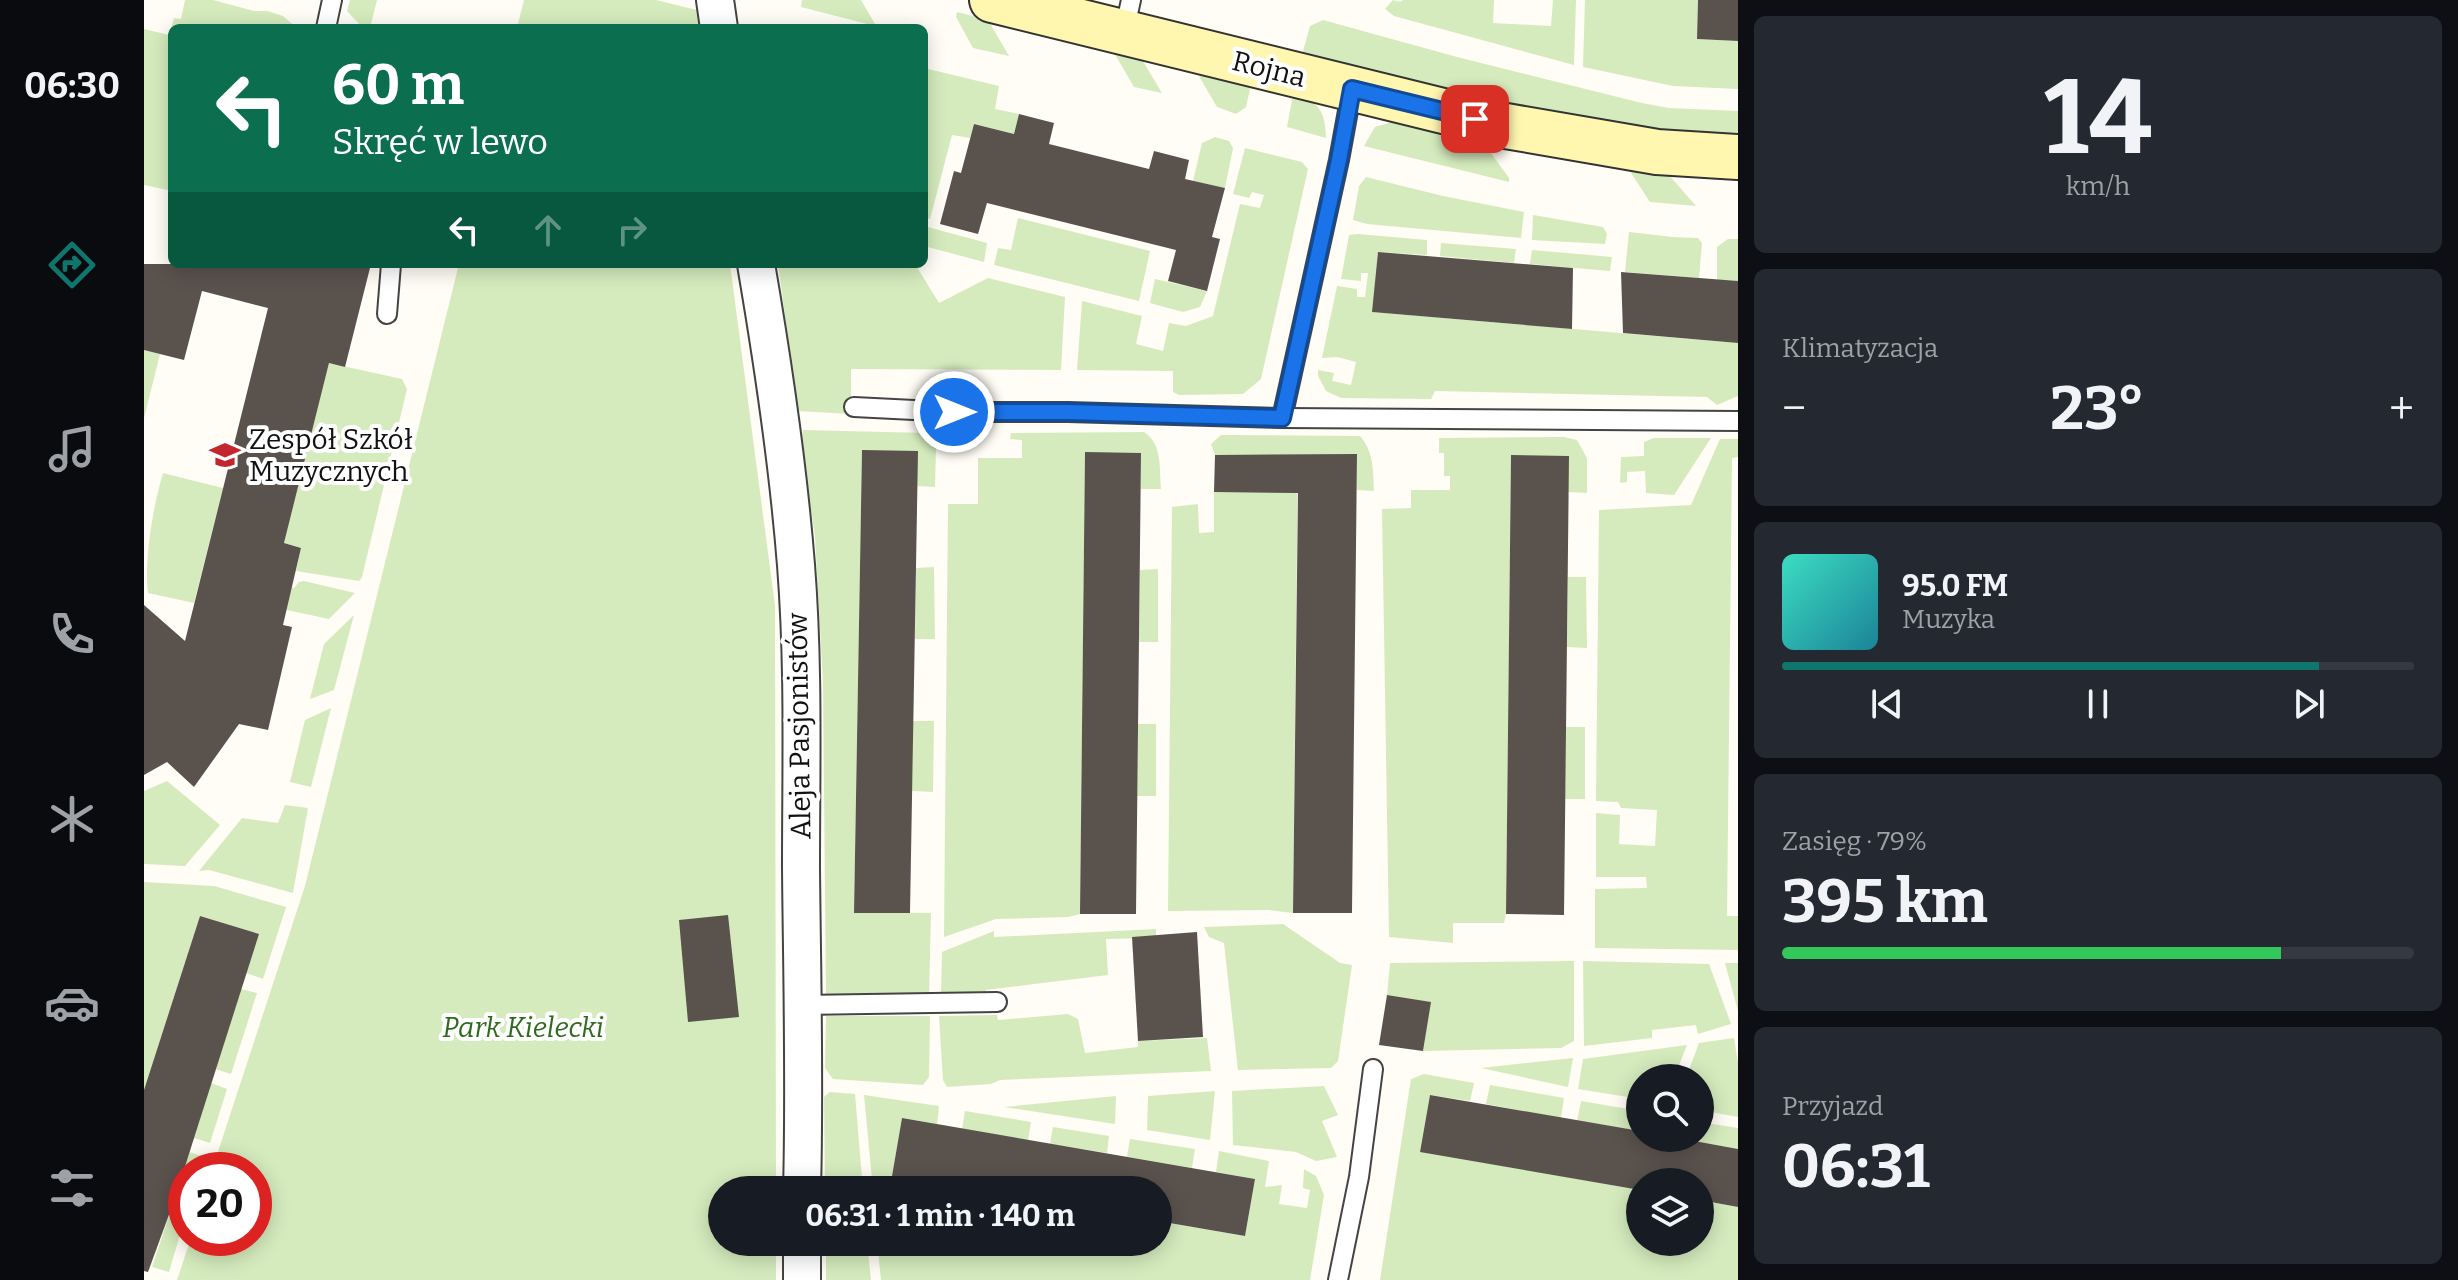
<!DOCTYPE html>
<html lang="pl">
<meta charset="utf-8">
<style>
body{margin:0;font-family:Bitter,serif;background:#242831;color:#f1f3f6;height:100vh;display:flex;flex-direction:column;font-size:30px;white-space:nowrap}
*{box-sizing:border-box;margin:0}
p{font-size:26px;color:#9ea1a6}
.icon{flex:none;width:44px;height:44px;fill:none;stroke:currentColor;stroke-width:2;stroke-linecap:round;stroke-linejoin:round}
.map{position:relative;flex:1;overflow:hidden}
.sheet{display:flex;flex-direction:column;gap:16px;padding:16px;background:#0d0f14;width:720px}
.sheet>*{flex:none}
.banner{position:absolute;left:24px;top:24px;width:760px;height:244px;border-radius:12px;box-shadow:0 4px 20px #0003;background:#0b6e4f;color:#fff;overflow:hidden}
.tools{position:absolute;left:1482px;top:1064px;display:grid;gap:16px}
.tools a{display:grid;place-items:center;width:88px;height:88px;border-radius:50%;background:#171b24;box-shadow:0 4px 20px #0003;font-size:40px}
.speed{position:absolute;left:24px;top:1152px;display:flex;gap:16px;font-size:40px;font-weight:700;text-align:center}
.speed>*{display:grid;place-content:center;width:104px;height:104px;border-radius:50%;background:#171b24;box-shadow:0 4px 20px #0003;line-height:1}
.speed .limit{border:12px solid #d22;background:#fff;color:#111}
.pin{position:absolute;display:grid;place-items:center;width:68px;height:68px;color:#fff;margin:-34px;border-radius:16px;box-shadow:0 4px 12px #0006}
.me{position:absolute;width:88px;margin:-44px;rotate:90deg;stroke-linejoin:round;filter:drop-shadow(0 0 6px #0008)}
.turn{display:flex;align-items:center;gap:28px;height:168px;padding:0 32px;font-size:36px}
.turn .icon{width:104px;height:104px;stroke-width:2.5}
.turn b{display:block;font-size:56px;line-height:68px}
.lanes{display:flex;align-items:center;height:76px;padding:0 32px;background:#0003;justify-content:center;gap:40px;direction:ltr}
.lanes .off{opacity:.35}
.big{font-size:60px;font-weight:700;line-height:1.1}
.sheet .tile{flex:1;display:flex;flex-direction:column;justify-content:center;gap:12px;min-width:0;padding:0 28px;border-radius:12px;background:#242831}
.sheet .dial{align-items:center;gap:0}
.dial b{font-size:104px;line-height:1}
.song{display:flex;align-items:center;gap:24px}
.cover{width:96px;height:96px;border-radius:12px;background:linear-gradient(135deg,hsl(170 70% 55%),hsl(190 70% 35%))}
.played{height:8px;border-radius:4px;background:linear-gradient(90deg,#0f766e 85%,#363941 85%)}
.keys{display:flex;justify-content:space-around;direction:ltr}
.heat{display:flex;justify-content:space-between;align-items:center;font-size:44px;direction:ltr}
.charge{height:12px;border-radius:6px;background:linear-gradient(90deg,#34c759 79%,#363941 0)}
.trip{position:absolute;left:564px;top:1176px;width:464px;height:80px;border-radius:40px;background:#171b24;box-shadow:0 4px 20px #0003;font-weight:700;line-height:80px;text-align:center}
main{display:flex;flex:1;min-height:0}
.tabs{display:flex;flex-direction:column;width:144px;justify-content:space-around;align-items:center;background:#090b0e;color:#9ea1a6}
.tabs .icon{width:56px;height:56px}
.tabs .selected{color:#0f766e}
.tabs b{font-size:36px;color:#f1f3f6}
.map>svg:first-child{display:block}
</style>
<main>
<nav class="tabs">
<b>06:30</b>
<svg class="icon selected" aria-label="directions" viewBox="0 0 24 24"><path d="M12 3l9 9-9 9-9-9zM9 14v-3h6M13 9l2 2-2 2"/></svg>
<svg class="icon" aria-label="music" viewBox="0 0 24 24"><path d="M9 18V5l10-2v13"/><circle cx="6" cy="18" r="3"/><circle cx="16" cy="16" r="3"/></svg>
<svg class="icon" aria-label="phone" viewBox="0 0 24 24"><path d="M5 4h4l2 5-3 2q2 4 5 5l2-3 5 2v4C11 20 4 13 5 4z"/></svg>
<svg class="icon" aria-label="climate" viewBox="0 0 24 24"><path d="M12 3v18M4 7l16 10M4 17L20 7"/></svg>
<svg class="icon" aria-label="car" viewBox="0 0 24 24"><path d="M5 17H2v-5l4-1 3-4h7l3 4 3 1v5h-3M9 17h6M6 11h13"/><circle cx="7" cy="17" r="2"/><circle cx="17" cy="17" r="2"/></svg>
<svg class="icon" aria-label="filters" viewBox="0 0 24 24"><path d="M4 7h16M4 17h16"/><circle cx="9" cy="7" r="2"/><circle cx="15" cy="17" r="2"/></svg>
</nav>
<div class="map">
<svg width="1594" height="1280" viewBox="0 0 1594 1280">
<rect width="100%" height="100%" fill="#fffdf5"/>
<g fill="#d5ebbd">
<path d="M41,0H69L110,11H123L139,16L153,28H28V191L0,185V29L25,35L30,18L37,19Z"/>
<path d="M206,0H233L226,28H219L203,11Z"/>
<path d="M380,0H512L553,10L556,28H373Z"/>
<path d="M658,0H717L731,24L727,25L657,7Z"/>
<path d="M1249,0L1256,2L1259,0H1350L1349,23L1407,26L1409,0H1432L1430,65L1250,16L1241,9Z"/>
<path d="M1441,0H1554L1553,39L1594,41V89L1529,86L1439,67Z"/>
<path d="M813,12L844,20L865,56L829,48L812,17Z"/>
<path d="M1179,20L1313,57L1498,103L1525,108L1594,111V137C1446,132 1302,90 1158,55L1166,26Z"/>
<path d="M969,51L997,58L1018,93L990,87Z"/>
<path d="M780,68L855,86L851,109L875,114L870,134L830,124L826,138L808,135L786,219L780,218Z"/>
<path d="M1052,71L1107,85L1102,107L1092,114L1073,107Z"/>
<path d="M1149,95C1176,101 1181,112 1182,138L1143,127Z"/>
<path d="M1251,121L1339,142L1365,178V182L1220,146L1231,127Z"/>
<path d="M1071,137L1085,141L1089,148L1081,188L1049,181L1058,143Z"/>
<path d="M1101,148L1158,162L1164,169L1117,379L1099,394L1035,395L1029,392V371L933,370L938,301L998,316L992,344L1019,351L1025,323L1042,326L1069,316L1096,204L1116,208L1120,195L1108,192L1105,198L1089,194Z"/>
<path d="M1490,170L1524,174L1552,206L1506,202L1487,173Z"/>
<path d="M1222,177L1299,196L1380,212L1377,238L1223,224L1209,220L1215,186Z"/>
<path d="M1389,215L1459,227L1463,234L1461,244L1388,240Z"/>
<path d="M874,218L1006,251L995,301L850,265L854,248L867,250Z"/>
<path d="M780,226L843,243L840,262L780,246Z"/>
<path d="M1485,232L1529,237L1554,238L1558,243L1555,278L1481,272Z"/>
<path d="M1214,234L1283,240V255L1234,252L1229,312L1594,343V396L1573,405L1563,397L1291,391L1287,399L1197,398L1182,391L1174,376V370L1190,373L1188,381L1207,385L1212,362L1193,357L1178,358L1193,286L1213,289V297H1221L1224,273H1217V281L1197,279L1205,235Z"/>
<path d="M1584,239H1594V281L1573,280V247Z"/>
<path d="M1297,243L1372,249L1370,263L1296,256Z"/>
<path d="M1388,250L1468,257L1466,271L1386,264Z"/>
<path d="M315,264H586L631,606L632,1190H578V1242H632V1280H33L47,1238H110V1170H68L161,886Z"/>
<path d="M634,264H771L795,303L844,278L921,297L917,370L707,369V414L654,411Z"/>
<path d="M1011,279L1063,291L1056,307L1039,312L1006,303Z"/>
<path d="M0,350L16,354L0,418Z"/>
<path d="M185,363L258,379L263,389L218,577L215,581L152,571L157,548L140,543Z"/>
<path d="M659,430L783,433L792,448L791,487L773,486V451H718L710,912L787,913L785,996L682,995L679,683L671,536L657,443Z"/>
<path d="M1000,432C1019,444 1015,469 1017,489H997V453H941L936,914L924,917L852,919L800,937L804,504H834V458H878V440L866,439L867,433Z"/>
<path d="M1077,435L1216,436C1230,452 1229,471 1230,491L1213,490V455H1154L1149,913L1125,910L1024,911L1028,507L1054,504L1055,533L1070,532V492L1100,456L1071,455L1067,444Z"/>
<path d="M1420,437L1433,440L1443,458V493L1424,492L1425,456H1367L1362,914L1360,923H1309V943L1245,937L1238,509L1267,508V490H1306V476H1300V453H1295V438Z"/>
<path d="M1510,438H1567L1530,495L1502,493L1501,471L1483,472V482L1476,483L1477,457L1500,456V442Z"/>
<path d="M1576,439H1594V457L1588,458L1583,916H1594V950L1451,948V889L1503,888L1502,877H1452V813L1476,815L1475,844L1511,846L1513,810L1477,808L1474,802L1452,801L1455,510L1547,505Z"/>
<path d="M19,473L79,488L50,603L4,593C0,559 9,507 19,473Z"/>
<path d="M790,567L791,639H771L772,568Z"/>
<path d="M1014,569V642H995L996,570Z"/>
<path d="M1424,577H1442L1443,648L1423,647Z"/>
<path d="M160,581L211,593L185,619L124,606L130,585L150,588L155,582Z"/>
<path d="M210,615L190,690L166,699L180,644Z"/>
<path d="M187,708L167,787L146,782L161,720Z"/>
<path d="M769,721H790L789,792L768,791Z"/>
<path d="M994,724H1012V796H993Z"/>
<path d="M1422,727H1441V799H1421Z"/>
<path d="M23,781L76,825L41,866L0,864V791Z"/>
<path d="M141,805L164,808L149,893L65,870L55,871L98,818L134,823Z"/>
<path d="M0,882L70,886L142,907L119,979L102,973L114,934L56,916L0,1090Z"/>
<path d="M1139,924L1196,963L1208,965L1194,1061L1187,1068L1094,1070L1080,943L1065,937L1060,927Z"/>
<path d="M1012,929V938L962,939L964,975L842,990L841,995H797L798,952L850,931V937Z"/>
<path d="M1430,961V1041L1417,1048L1279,1051L1286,1002L1243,995L1246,963Z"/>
<path d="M1439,961L1565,964L1587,1024L1554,1034L1552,1025L1508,1030V1038L1440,1046Z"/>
<path d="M1581,963H1594V1011Z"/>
<path d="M97,989L113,993L87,1074L71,1069Z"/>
<path d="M924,1014L934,1019L941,1053L994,1047V1041L1063,1038L1067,1071L856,1080L847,1084L803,1087L799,1080L795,1016L853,1015L854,1020Z"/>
<path d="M682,1016H786L785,1077L779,1085L689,1079L681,1068Z"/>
<path d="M1590,1038L1594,1063V1117L1556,1110V1078H1542L1555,1043Z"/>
<path d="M1543,1045L1530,1078H1496V1099L1434,1089L1439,1059Z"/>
<path d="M1429,1058L1424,1087L1337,1068Z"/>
<path d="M1280,1074L1330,1083L1326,1101L1286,1095L1276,1151L1496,1190V1242H1556V1200L1594,1207V1280H1236L1267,1079Z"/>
<path d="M67,1083L83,1089L66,1143L50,1138Z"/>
<path d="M1346,1085L1420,1098L1417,1118L1342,1104Z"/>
<path d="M1180,1086L1194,1115L1178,1121L1193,1157L1172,1161L1152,1152L1089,1145L1088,1091Z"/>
<path d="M1071,1091L1066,1140L1003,1130L1004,1096Z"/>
<path d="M686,1092L711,1094L719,1190H681L680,1097Z"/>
<path d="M720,1095L795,1106L793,1124L758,1118L748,1176L832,1190H729Z"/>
<path d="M972,1096L971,1124L860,1107Z"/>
<path d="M1437,1101L1496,1111V1131L1433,1121Z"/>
<path d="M821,1111L887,1122L884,1140L818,1129Z"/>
<path d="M1556,1122L1594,1128V1149L1534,1138H1556Z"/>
<path d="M909,1127L965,1136L963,1153L906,1144Z"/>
<path d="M986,1139L1051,1149L1048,1168L983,1157Z"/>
<path d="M1075,1151L1125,1161L1121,1187L1138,1185L1135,1204L1163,1208L1166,1190L1159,1188L1160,1169L1172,1176L1180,1195L1166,1280H737L733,1242H1014V1221L1101,1236L1111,1179L1072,1172Z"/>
<path d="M45,1152L61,1157L57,1170H42V1205L30,1201Z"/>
<path d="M25,1216L40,1221L25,1272L8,1267Z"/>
<path d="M682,1242H723L727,1280H682Z"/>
</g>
<g fill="#5a524d">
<path d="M1554,0H1594V41L1553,39Z"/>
<path d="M875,114L910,123L905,144L1005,169L1010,151L1045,160L1041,179L1081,188L1068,237L1076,239L1063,291L1024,281L1032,250L843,203L834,234L796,224L810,171L817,173L830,124L870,134Z"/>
<path d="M1234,252L1429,268L1428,329L1228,312Z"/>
<path d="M0,264H227L201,367L185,363L140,543L157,548L139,625L148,627L124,730L95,724L50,787L23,762L0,775V605L41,641L124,308L58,291L40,360L0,350Z"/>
<path d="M1477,272L1594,281V343L1479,333Z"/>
<path d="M718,450L774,451L766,913H710Z"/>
<path d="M941,452L997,453L992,914H936Z"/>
<path d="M1213,454L1208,913H1149L1154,493L1070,492L1071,455Z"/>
<path d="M1367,455L1425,456L1420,915L1362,914Z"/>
<path d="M584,915L595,1017L544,1022L535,920Z"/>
<path d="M56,916L115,934L30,1201L4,1272L0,1271V1090Z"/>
<path d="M1053,932L1059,1037L994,1041L988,937Z"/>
<path d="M1243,995L1287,1002L1279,1051L1235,1045Z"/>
<path d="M1286,1095L1496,1131V1138H1534L1594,1149V1207L1556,1200V1182H1496V1190L1276,1152Z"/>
<path d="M758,1118L1111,1179L1101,1236L1014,1221V1190H832L748,1176Z"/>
</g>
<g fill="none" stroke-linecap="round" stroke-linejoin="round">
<g stroke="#444" stroke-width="22">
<g id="lane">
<path d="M182,28L188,0"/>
<path d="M980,32L987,0"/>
<path d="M243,314L247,264"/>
<path d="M710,407L810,412H924L1138,418L1594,421"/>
<path d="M1138,418L1195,160L1208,89"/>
<path d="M658,1005L853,1002"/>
<path d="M1194,1280L1215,1177L1229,1069"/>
</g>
</g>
<g stroke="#444" stroke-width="40">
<g id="street">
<path d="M571,0L575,28"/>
<path d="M612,264C629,363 644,464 652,565C660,666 657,767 657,868C658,976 661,1083 658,1190"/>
<path d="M658,1242V1280"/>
</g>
</g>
<g stroke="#333" stroke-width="48">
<path id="secondary" d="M848,0L1356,125L1513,152L1594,157"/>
</g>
<use href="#lane" stroke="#fff" stroke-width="18"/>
<use href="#street" stroke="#fff" stroke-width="36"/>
<use href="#secondary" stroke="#fff6b0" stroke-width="44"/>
</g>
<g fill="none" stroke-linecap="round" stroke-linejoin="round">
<g stroke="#114b97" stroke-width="20">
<path id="route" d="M810,412H924L1138,418L1195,160L1208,89L1331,119"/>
</g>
<use href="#route" stroke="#1a73e8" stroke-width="14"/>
</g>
<defs>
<g id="school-bare" transform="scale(2.4)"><path d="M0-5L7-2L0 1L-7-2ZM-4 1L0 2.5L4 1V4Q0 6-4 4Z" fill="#c4262e" stroke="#fff" stroke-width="2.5" paint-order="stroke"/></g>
</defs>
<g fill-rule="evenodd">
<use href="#school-bare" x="81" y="455"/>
</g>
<g text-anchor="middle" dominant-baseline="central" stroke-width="8" stroke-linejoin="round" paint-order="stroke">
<g font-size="28" fill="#111" stroke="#fff">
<text transform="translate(1125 69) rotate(14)">Rojna</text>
<text transform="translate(655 726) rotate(-91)">Aleja Pasjonistów</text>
</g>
<g font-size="28" fill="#111" stroke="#fff" text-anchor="start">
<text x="105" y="439">Zespół Szkół<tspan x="105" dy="32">Muzycznych</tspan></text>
</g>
<g font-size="28" font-style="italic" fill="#2f6b1f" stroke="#fff">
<text x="379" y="1027">Park Kielecki</text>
</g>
</g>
</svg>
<div class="tools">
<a><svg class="icon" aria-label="search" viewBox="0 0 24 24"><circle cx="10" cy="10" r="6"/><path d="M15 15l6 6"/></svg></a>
<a><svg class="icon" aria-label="layers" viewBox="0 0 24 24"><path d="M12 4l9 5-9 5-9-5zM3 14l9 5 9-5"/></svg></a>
</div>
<div class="speed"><div class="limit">20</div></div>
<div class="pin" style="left:1331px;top:119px;background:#d93025"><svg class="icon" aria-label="arrive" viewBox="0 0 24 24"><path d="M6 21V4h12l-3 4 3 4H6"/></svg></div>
<svg class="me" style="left:810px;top:412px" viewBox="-20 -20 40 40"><circle r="17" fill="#1a73e8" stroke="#fff" stroke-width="3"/><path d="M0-11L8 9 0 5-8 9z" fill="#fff"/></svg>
<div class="trip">06:31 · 1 min · 140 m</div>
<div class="banner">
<div class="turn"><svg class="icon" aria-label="left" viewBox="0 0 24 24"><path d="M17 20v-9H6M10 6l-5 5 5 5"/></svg><div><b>60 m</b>Skręć w lewo</div></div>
<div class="lanes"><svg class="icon" aria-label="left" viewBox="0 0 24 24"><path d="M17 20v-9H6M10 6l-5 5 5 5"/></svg><svg class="icon off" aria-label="ahead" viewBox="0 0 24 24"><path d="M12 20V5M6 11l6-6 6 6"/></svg><svg class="icon off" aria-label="right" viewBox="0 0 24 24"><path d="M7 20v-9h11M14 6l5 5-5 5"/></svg></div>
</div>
</div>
<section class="sheet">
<div class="tile dial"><b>14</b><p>km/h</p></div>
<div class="tile"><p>Klimatyzacja</p>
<div class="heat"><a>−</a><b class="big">23°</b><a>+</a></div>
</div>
<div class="tile">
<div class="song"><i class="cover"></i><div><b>95.0 FM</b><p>Muzyka</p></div></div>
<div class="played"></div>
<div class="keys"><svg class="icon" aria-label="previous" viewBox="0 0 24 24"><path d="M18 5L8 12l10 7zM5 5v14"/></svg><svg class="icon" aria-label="pause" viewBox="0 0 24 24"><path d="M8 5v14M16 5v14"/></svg><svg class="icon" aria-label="next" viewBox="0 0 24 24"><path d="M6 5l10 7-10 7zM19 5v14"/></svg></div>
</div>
<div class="tile"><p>Zasięg · 79%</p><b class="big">395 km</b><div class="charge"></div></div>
<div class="tile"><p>Przyjazd</p><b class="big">06:31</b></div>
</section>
</main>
